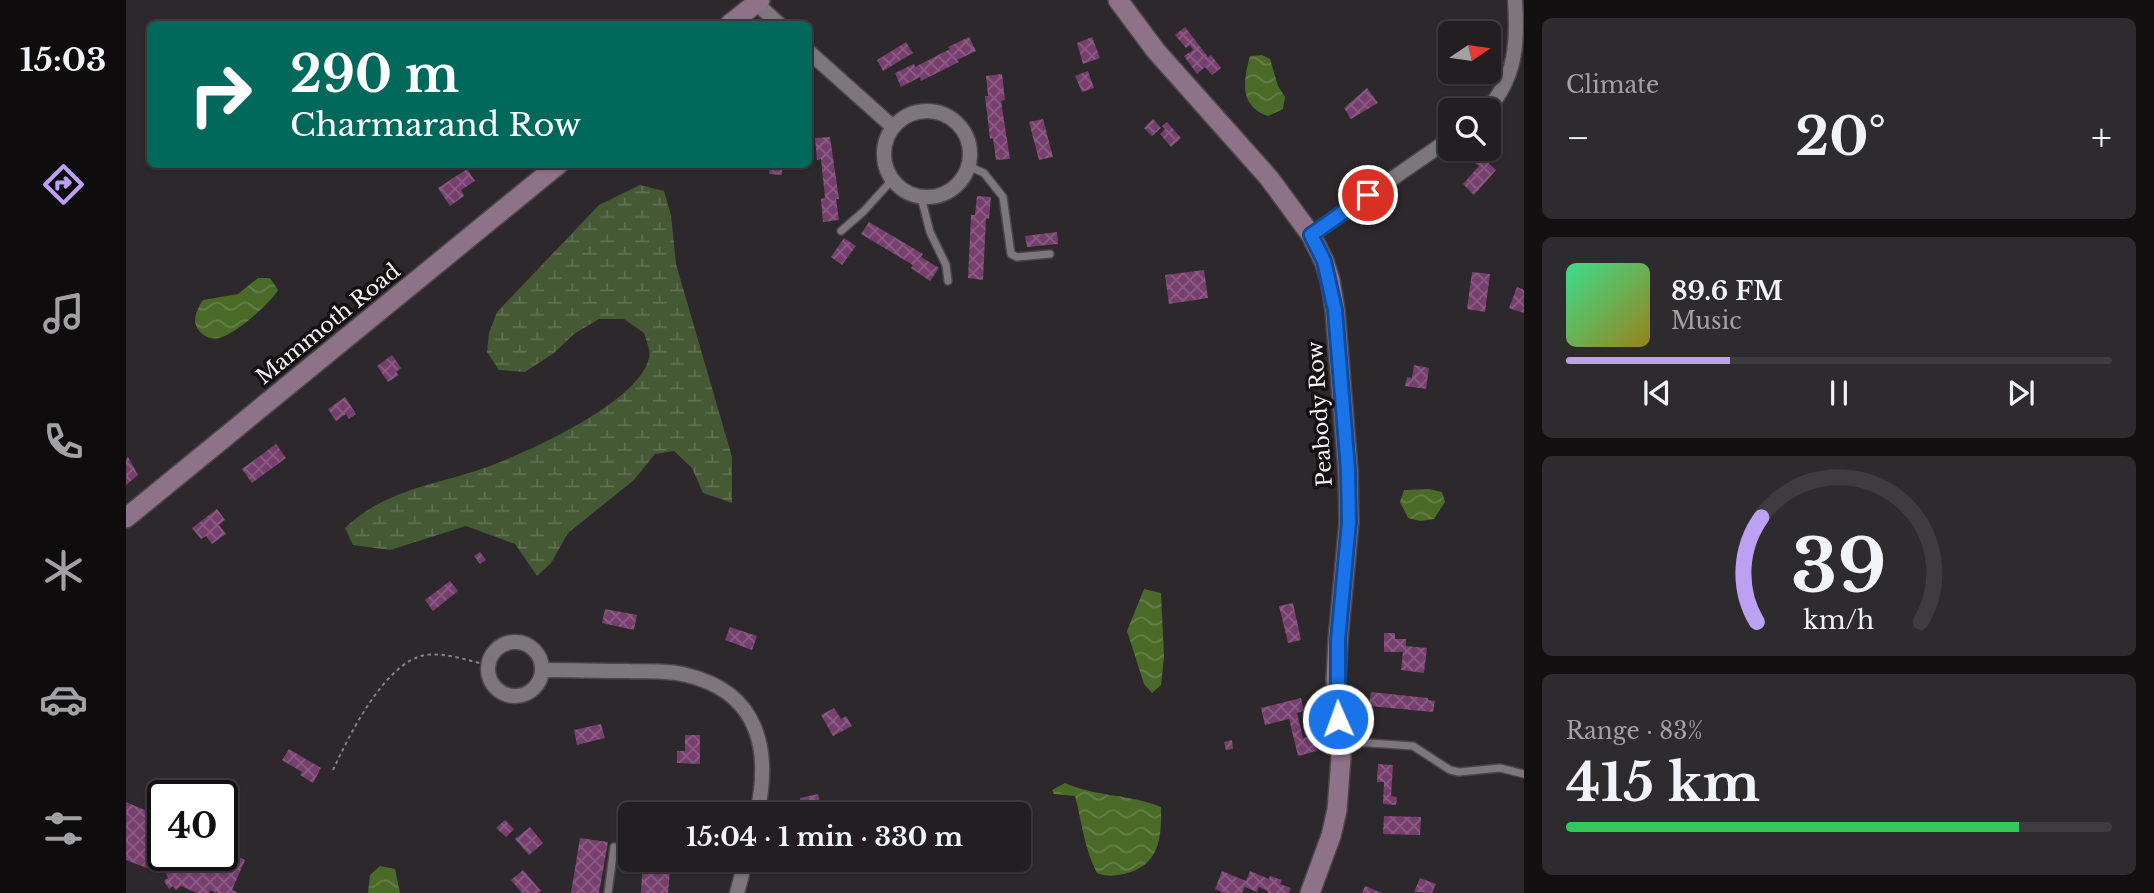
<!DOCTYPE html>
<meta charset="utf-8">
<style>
body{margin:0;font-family:"Libre Baskerville",serif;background:#2e2b2e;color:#f1f3f6;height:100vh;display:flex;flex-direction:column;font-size:26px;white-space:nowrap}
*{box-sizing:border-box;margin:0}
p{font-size:23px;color:#a2a2a5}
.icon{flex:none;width:38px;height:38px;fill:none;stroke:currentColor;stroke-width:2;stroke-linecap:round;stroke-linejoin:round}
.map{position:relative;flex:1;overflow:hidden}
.sheet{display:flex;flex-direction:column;gap:18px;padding:18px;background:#131012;width:630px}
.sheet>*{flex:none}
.top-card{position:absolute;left:21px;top:21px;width:665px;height:147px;border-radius:10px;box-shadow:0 2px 5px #0004,0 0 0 2px #3f3c3f;background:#00695c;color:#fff;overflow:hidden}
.needle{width:46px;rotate:77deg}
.fabs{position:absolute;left:1312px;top:21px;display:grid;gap:14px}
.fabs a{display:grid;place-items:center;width:63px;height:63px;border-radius:10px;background:#221e21;box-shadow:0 2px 5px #0004,0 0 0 2px #3f3c3f;font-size:35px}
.speed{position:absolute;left:21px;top:780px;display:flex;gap:14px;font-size:35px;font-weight:700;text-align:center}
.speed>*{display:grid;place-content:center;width:91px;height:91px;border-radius:50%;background:#221e21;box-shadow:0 2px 5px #0004,0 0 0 2px #3f3c3f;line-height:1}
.speed .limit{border:4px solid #111;border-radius:10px;background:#fff;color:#111}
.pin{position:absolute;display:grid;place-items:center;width:60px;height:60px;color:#fff;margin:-30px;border:4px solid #fff;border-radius:50%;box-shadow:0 2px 7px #0007}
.me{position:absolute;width:77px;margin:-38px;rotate:358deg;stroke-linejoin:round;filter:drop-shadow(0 0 5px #0008)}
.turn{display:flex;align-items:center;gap:24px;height:147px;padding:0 28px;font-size:32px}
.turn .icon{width:91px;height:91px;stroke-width:2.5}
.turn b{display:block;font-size:49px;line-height:60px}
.big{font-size:52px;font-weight:800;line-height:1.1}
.sheet .tile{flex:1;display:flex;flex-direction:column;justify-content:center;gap:10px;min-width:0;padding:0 24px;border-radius:10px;background:#2e2b2e}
.sheet .dial{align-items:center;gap:0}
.dial svg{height:182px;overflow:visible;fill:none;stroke:#3f3c3f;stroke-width:7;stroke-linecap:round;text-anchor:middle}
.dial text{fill:#f1f3f6;stroke:none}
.song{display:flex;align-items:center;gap:21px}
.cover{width:84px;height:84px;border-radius:10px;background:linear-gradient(135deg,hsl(150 70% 55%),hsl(50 70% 35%))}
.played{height:7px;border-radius:4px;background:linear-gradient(90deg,#bca0f2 30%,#3f3c3f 30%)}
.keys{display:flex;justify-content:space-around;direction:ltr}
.heat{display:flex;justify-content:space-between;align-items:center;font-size:38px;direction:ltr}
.charge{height:10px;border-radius:5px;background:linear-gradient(90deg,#34c759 83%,#3f3c3f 0)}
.trip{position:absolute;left:492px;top:802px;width:413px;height:70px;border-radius:10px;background:#221e21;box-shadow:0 2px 5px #0004,0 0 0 2px #3f3c3f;font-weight:800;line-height:70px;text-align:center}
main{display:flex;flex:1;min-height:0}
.tabs{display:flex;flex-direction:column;width:126px;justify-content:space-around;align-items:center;background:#0e0c0d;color:#a2a2a5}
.tabs .icon{width:49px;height:49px}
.tabs .active{color:#bca0f2}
.tabs b{font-size:32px;color:#f1f3f6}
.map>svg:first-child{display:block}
</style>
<main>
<nav class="tabs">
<b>15:03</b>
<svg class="icon active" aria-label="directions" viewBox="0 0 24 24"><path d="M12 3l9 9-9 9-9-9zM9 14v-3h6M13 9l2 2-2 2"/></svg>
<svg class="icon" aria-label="music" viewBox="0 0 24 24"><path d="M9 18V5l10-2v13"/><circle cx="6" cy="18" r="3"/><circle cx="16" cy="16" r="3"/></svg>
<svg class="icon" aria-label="phone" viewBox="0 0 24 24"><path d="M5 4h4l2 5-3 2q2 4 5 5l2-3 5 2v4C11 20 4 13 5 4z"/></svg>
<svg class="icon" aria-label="climate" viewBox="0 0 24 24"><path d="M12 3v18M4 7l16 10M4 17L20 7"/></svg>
<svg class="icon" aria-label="car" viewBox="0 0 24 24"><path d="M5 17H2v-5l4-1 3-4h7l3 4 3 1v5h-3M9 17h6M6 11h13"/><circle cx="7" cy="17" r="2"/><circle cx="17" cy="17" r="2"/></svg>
<svg class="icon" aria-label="filters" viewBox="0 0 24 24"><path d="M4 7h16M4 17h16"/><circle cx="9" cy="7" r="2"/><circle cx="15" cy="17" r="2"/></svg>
</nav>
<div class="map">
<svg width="1398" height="893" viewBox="0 0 1398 893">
<defs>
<pattern id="wetland-marsh" width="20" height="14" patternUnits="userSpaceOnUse" patternTransform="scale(1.75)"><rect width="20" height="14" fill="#455934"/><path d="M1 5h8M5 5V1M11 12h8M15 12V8" fill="none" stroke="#607152"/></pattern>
<pattern id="water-waves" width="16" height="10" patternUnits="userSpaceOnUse" patternTransform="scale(1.75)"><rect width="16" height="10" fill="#4a6a28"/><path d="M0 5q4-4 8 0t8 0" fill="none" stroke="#658048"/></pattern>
<pattern id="building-cross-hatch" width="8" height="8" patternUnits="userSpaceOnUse" patternTransform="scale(1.75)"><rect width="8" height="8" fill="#773f6e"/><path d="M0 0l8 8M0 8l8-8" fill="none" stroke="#8b5b83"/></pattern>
</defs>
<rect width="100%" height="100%" fill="#2d282c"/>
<path fill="url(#wetland-marsh)" d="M514,185L538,191L545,215L550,264L606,457V503L577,493L566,468L548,451L529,454L508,480L442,533L425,563L411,576L389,544L340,526L264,550L227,545L219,528C261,488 312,485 364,466C404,451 513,402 523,358C525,351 520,340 518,333L498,319H473L448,334L428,353L399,372L373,370L361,352L363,333L371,312L473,205Z"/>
<g fill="url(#water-waves)">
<path d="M1136,55L1144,59L1152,86L1159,97L1157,109L1142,116C1113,106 1117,81 1124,56Z"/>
<path d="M132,278H144L152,290C145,303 108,335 93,338C82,341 70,332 69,321C69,314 73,306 77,300L112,294Z"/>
<path d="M1303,489L1316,492L1319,502L1308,519L1294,521L1282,518L1274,502L1278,490Z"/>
<path d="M1018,589L1035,593L1038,657L1035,685L1026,693L1018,684L1001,631Z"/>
<path d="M939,783C970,797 1004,794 1035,807C1036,839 1033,866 998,874C987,876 981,877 971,873C958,849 956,822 949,796L928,794L926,790Z"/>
<path d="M254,866L269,869L274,893H242L244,875Z"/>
</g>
<g fill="url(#building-cross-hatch)">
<path d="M1059,27L1082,57L1085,55L1095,68L1086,75L1079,67L1071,74L1058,56L1067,50L1064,45L1060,48L1049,35Z"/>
<path d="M1321,34H1325V72L1315,71L1316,57H1319Z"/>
<path d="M843,37L850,51L831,60L833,62L795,81L794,77L775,87L769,73L788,64L789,67L824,49L822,47Z"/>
<path d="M966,37L974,58L957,64L951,43Z"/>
<path d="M780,42L787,53L757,71L751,60Z"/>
<path d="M962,71L968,88L956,92L949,76Z"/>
<path d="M876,74L879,100L875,101L884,159L870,160L867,138L864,139L859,96H862L860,76Z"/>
<path d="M1241,88L1252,103L1225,119L1218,108Z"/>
<path d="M917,119L927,157L913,160L903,122Z"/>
<path d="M1027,119L1035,128L1026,136L1018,128Z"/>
<path d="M1041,122L1055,138L1045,147L1034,134L1039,129L1036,126Z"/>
<path d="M704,137L713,199H710L713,220L697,222L695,199L699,198L695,159L691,160L689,138Z"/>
<path d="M1355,156L1370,170L1348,195L1337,184L1353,166L1349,163Z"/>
<path d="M644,164H657L656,175L643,174Z"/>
<path d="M341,169L349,181L335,190L338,196L324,206L312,188Z"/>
<path d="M851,196L865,197L863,219L860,218L857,280L842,278L845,215H849Z"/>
<path d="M743,222L797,254L795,257L813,268L804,281L785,268L787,265L735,234Z"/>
<path d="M931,232L932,244L901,247L899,236Z"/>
<path d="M718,238L730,246L716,265L705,257Z"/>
<path d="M1078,270L1082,298L1043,304L1039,275Z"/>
<path d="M1346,272L1364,274L1359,312L1341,309Z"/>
<path d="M1391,287L1398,290V313L1383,308Z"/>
<path d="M266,355L275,368L270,372L273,375L262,382L251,366Z"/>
<path d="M1288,365L1303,368L1300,389L1279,386L1281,377L1286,378Z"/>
<path d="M219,397L230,414L223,419L220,414L210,421L202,409Z"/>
<path d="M150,444L160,458L126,483L116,469Z"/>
<path d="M2,457L12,475L0,485V459Z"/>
<path d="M91,509L99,520L93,525L100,534L86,544L80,536L75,539L66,528Z"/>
<path d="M354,552L360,560L354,564L348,556Z"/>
<path d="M324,581L332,591L307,611L299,600Z"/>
<path d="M1167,603L1175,640L1162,643L1153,606Z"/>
<path d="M479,609L511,615L508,630L476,623Z"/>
<path d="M604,627L631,636L626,650L599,640Z"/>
<path d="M1258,633H1269V639H1280V646L1301,648L1298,673L1275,670L1277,652H1258Z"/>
<path d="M1245,692L1302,698V700L1309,701L1307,712L1243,706Z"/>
<path d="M1175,698L1178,711L1171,713L1177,738L1187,736L1191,751L1172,756L1163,719L1139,725L1135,708Z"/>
<path d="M708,708L715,719L720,716L726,726L707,736L695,715Z"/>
<path d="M475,724L479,738L451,745L448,730Z"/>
<path d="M559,735H574V764L551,763V751H559Z"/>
<path d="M1106,740L1107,749L1100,750L1098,742Z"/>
<path d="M163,749L195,768L187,783L174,775L176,772L156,760Z"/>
<path d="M1252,764L1267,765L1265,796L1271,797L1270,805L1257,804L1258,782H1251Z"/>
<path d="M692,794L695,805L689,806L691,814H677L674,798Z"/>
<path d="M0,802L37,818V856H96V842L102,844L98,851L119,860L106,890L113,893H92L84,890L83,893H71L55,886L50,890L47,886L43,889L38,881L42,878L40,874L43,872L28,865L26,870L0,860Z"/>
<path d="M1258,816L1295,817L1294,835L1257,834Z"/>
<path d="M379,820L388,829L380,837L370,828Z"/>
<path d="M404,827L417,843L403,855L389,839Z"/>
<path d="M454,838L482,842L473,893H445Z"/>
<path d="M517,859H545L542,893H515Z"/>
<path d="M397,870L415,891L412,893H396L385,880Z"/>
<path d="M1096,871L1120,881L1124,871L1143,879L1144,876L1156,880L1154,884L1165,888L1163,893H1141L1142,891L1133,887L1131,892L1119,887L1116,893H1098L1089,889Z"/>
<path d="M1294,878L1310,884L1306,893L1288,892Z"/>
<path d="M1239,886L1256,893H1236Z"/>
</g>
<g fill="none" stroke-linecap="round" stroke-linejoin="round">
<g stroke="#4c464b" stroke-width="10">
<g id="lane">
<path d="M842,166L858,173L877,197L885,254L891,257L924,254"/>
<path d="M795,197L804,232L820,265L822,281"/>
<path d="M715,231L737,212L766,180"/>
<path d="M1214,741L1287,746L1324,770L1333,772L1374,768L1398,774"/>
<path d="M482,893L488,847"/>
</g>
</g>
<g stroke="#4c464b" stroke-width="17">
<g id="street">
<path d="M630,3L653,24"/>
<path d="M682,51L767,127"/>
<path d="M1361,110C1390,77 1392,43 1389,0"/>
<circle cx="801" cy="154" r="43"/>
<path d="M1185,235L1325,138"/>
<circle cx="389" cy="669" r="27"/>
<path d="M416,670C444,670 473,671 502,671C521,672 541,670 560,675C633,692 645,750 631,814"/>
<path d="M611,893L620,859"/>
</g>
</g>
<g stroke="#4c464b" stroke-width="22">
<g id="secondary">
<path d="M992,0L1030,51L1143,178L1185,235L1198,261L1204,280L1209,310L1222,470L1223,522L1212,640L1210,680L1215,758L1211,810L1205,836L1184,893"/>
<path d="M604,24L634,0"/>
<path d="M0,518L433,164"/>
</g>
</g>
<path stroke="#848083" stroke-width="2" stroke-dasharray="3.5 3.5" stroke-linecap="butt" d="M207,770C223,736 258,663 299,655C319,652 343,661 362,665"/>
<use href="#lane" stroke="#7d767b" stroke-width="7"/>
<use href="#street" stroke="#7d767b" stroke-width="14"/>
<use href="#secondary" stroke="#8d7288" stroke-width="19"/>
</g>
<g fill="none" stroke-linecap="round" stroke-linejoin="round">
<g stroke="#114b97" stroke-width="18">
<path id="route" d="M1212,719V640L1223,522L1222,470L1209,310L1198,261L1185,235L1242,195"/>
</g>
<use href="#route" stroke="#1a73e8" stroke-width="12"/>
</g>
<g text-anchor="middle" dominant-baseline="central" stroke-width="7" stroke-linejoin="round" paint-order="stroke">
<g font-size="21" fill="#f6f2f5" stroke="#141113">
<text transform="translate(202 324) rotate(-39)">Mammoth Road</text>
<text transform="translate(1194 414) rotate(-94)">Peabody Row</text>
</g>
</g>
</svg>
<div class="fabs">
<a><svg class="needle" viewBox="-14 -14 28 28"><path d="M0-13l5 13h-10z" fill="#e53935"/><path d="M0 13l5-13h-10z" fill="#a2a2a5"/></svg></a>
<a><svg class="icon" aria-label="search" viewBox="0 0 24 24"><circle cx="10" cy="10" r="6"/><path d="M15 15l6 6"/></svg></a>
</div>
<div class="speed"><div class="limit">40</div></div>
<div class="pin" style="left:1242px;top:195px;background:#d93025"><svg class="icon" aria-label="arrive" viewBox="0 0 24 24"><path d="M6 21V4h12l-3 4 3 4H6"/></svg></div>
<svg class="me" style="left:1212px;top:719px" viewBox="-20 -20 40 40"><circle r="17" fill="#1a73e8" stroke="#fff" stroke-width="3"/><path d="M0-11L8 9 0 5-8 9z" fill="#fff"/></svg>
<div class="trip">15:04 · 1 min · 330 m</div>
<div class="top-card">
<div class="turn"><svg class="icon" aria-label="right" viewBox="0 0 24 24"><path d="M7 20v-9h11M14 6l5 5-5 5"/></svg><div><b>290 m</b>Charmarand Row</div></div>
</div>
</div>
<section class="sheet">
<div class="tile"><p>Climate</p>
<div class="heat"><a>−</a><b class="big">20°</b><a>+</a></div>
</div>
<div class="tile">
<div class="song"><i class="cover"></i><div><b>89.6 FM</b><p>Music</p></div></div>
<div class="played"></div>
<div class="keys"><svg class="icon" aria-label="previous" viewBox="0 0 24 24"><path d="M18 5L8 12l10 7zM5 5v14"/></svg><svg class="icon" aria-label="pause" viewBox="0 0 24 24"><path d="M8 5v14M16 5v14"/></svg><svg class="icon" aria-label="next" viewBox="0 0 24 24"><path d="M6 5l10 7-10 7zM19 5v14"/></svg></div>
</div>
<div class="tile dial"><svg viewBox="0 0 100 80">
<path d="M14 69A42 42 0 1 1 86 69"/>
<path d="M14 69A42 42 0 0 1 16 23" stroke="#bca0f2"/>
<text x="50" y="56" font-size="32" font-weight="700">39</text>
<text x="50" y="72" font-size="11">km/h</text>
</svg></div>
<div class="tile"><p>Range · 83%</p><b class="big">415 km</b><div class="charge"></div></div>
</section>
</main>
